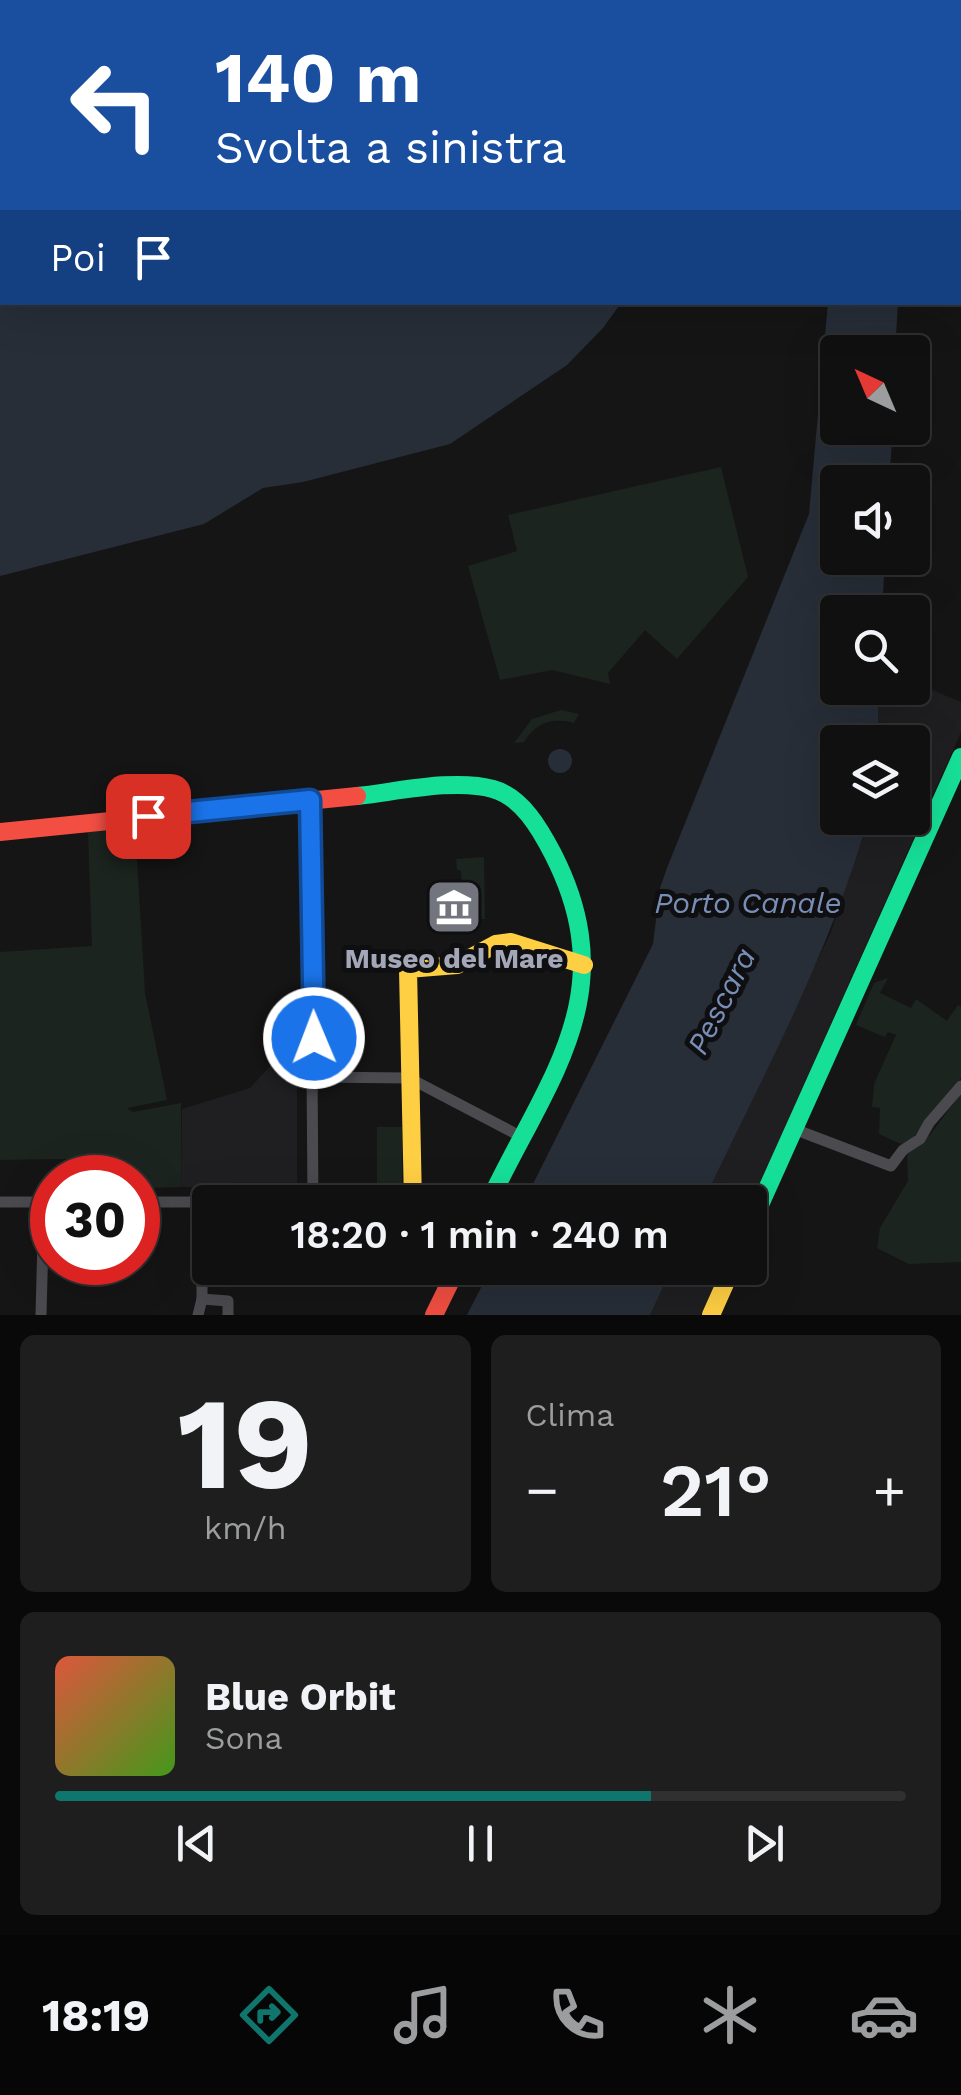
<!DOCTYPE html>
<html lang="it">
<meta charset="utf-8">
<style>
body{margin:0;font-family:"Work Sans",sans-serif;background:#1e1e1e;color:#f1f3f6;height:100vh;display:flex;flex-direction:column;font-size:38px;white-space:nowrap}
*{box-sizing:border-box;margin:0}
p{font-size:32px;color:#9c9d9f}
.icon{flex:none;width:55px;height:55px;fill:none;stroke:currentColor;stroke-width:2;stroke-linecap:round;stroke-linejoin:round}
.map{position:relative;height:1315px;overflow:hidden}
.sheet{display:flex;flex-direction:column;gap:20px;padding:20px;background:#090909;flex:1}
.sheet>*{flex:none}
.banner{position:absolute;left:0px;top:0px;width:962px;height:305px;box-shadow:0 10px 40px #0002,0 0 0 2px #303030;background:#1a4fa0;color:#fff;overflow:hidden}
.needle{width:65px;rotate:316deg}
.controls{position:absolute;left:820px;top:335px;display:grid;gap:20px}
.controls a{display:grid;place-items:center;width:110px;height:110px;border-radius:10px;background:#101010;box-shadow:0 10px 40px #0002,0 0 0 2px #303030;font-size:50px}
.speed{position:absolute;left:30px;top:1155px;display:flex;gap:20px;font-size:50px;font-weight:700;text-align:center}
.speed>*{display:grid;place-content:center;width:130px;height:130px;border-radius:50%;background:#101010;box-shadow:0 10px 40px #0002,0 0 0 2px #303030;line-height:1}
.speed .limit{border:15px solid #d22;background:#fff;color:#111}
.pin{position:absolute;display:grid;place-items:center;width:85px;height:85px;color:#fff;margin:-42px;border-radius:20px;box-shadow:0 5px 15px #0006}
.me{position:absolute;width:110px;margin:-55px;rotate:359deg;stroke-linejoin:round;filter:drop-shadow(0 0 8px #0008)}
.turn{display:flex;align-items:center;gap:35px;height:210px;padding:0 50px;font-size:45px}
.turn .icon{width:130px;height:130px;stroke-width:2.5}
.turn b{display:block;font-size:70px;line-height:85px}
.then{display:flex;align-items:center;height:95px;padding:0 50px;background:#0003;gap:20px;font-size:38px}
.big{font-size:75px;font-weight:600;line-height:1.1}
.sheet .widget{flex:1;display:flex;flex-direction:column;justify-content:center;gap:15px;min-width:0;padding:0 35px;border-radius:15px;background:#1e1e1e}
.sheet .dial{align-items:center;gap:0}
.dial b{font-size:130px;line-height:1}
.song{display:flex;align-items:center;gap:30px}
.cover{width:120px;height:120px;border-radius:15px;background:linear-gradient(135deg,hsl(10 70% 55%),hsl(100 70% 35%))}
.played{height:10px;border-radius:5px;background:linear-gradient(90deg,#0f766e 70%,#303030 70%)}
.keys{display:flex;justify-content:space-around;direction:ltr}
.heat{display:flex;justify-content:space-between;align-items:center;font-size:55px;direction:ltr}
.sheet .tiles{flex:1;display:grid;gap:20px;grid-template-columns:1fr 1fr}
.widget:last-child{grid-column:span 2}
.trip{position:absolute;left:192px;top:1185px;width:575px;height:100px;border-radius:10px;background:#101010;box-shadow:0 10px 40px #0002,0 0 0 2px #303030;font-weight:600;line-height:100px;text-align:center}
.menu{display:flex;height:160px;justify-content:space-around;align-items:center;background:#060606;color:#9c9d9f}
.menu .icon{width:70px;height:70px}
.menu .active{color:#0f766e}
.menu b{font-size:45px;color:#f1f3f6}
.map>svg:first-child{display:block}
</style>
<div class="map">
<svg width="961" height="1315" viewBox="0 0 961 1315">
<rect width="100%" height="100%" fill="#151515"/>
<g fill="#1f1f21">
<path d="M913,682L961,702V732L750,1205L703,1202L831,932L868,818H912V742H878V688H912Z"/>
<path d="M297,1063V1188L181,1187L182,1109L250,1088L271,1065Z"/>
<path d="M672,1268H722L701,1315H650Z"/>
</g>
<g fill="#1c241f">
<path d="M721,467L748,577L677,659L645,630L608,673L610,684L552,670L500,680L468,566L517,551L508,515Z"/>
<path d="M561,710L579,714L574,723C553,717 535,723 524,742L514,743L532,719Z"/>
<path d="M135,827L145,993L167,1100L127,1108L133,1112L181,1103V1187L147,1188L145,1177V1186H138V1178L124,1177L123,1158L0,1160V952L92,946L88,832Z"/>
<path d="M484,857L485,919L463,920L461,871L457,870L456,859Z"/>
<path d="M888,978L880,993L911,1008L916,999L947,1021L958,1005L961,1007V1078L910,1141L901,1144L879,1134L880,1108L872,1107L874,1084L896,1035L888,1032L885,1037L856,1025L874,983Z"/>
<path d="M961,1093V1262L909,1264L877,1248L880,1228L908,1181L907,1154L930,1135Z"/>
<rect x="377" y="1127" width="25" height="60"/>
</g>
<g fill="#272e38">
<path d="M0,0H821L2,2V302L621,303L603,328L567,365L450,444L303,482L263,488L204,524L0,576Z"/>
<path d="M828,302L898,303L895,352H838V428H893L889,482H838V558H885L882,612H838V688H878V742H838V818H868C831,952 762,1077 703,1202H524L653,944L660,888L667,868L809,514Z"/>
<circle cx="560" cy="761" r="12"/>
<path d="M491,1268H672L650,1315H467Z"/>
</g>
<g fill="none" stroke-linecap="round" stroke-linejoin="round">
<g stroke="#4a4a4f" stroke-width="11">
<path d="M310,800L313,1202"/>
<path d="M314,1077L409,1078L520,1136"/>
<path d="M794,1129L891,1166L903,1150L920,1139L929,1123L961,1086"/>
<path d="M0,1202H52"/>
<path d="M138,1202H229"/>
<path d="M202,1299L228,1301V1315"/>
<path d="M41,1315L44,1202"/>
<path d="M198,1315L202,1299V1202"/>
</g>
<g stroke="#16e098" stroke-width="18">
<path d="M357,796C396,792 455,778 493,789C522,797 540,829 553,854C625,995 547,1079 489,1202"/>
<path d="M750,1227L961,757"/>
</g>
<g stroke="#ffcf43" stroke-width="18">
<path d="M413,1202L408,969L457,965L496,944L511,942L584,965"/>
<path d="M711,1315L732,1268"/>
</g>
<g stroke="#f24e42" stroke-width="18">
<path d="M0,832L357,796"/>
<path d="M434,1315L457,1268"/>
</g>
</g>
<g fill="none" stroke-linecap="round" stroke-linejoin="round">
<g stroke="#114b97" stroke-width="25">
<path id="route" d="M148,816L310,800L314,1038"/>
</g>
<use href="#route" stroke="#1a73e8" stroke-width="18"/>
</g>
<defs>
<g id="museum-square" transform="scale(2.875)"><rect x="-9" y="-9" width="18" height="18" rx="4" fill="#72747e" stroke="#0f0f11"/><path d="M0-6L6-3V-2H-6V-3ZM-5-1h2V3h-2ZM-1-1h2V3h-2ZM3-1h2V3H3ZM-6 4H6V6H-6Z" fill="#fff"/></g>
</defs>
<g fill-rule="evenodd">
<use href="#museum-square" x="454" y="907"/>
</g>
<g text-anchor="middle" dominant-baseline="central" stroke-width="10" stroke-linejoin="round" paint-order="stroke">
<g font-size="28" font-weight="bold" fill="#a4a7b7" stroke="#0f0f11">
<text x="454" y="958">Museo del Mare</text>
</g>
<g font-size="30" font-style="italic" fill="#788eb6" stroke="#0f0f11">
<text x="748" y="902">Porto Canale</text>
<text transform="translate(721 1001) rotate(-63)">Pescara</text>
</g>
</g>
</svg>
<div class="controls">
<a><svg class="needle" viewBox="-14 -14 28 28"><path d="M0-13l5 13h-10z" fill="#e53935"/><path d="M0 13l5-13h-10z" fill="#9c9d9f"/></svg></a>
<a><svg class="icon" aria-label="sound" viewBox="0 0 24 24"><path d="M4 9h4l5-4v14l-5-4H4zM17 9q2 3 0 6"/></svg></a>
<a><svg class="icon" aria-label="search" viewBox="0 0 24 24"><circle cx="10" cy="10" r="6"/><path d="M15 15l6 6"/></svg></a>
<a><svg class="icon" aria-label="layers" viewBox="0 0 24 24"><path d="M12 4l9 5-9 5-9-5zM3 14l9 5 9-5"/></svg></a>
</div>
<div class="speed"><div class="limit">30</div></div>
<div class="pin" style="left:148px;top:816px;background:#d93025"><svg class="icon" aria-label="arrive" viewBox="0 0 24 24"><path d="M6 21V4h12l-3 4 3 4H6"/></svg></div>
<svg class="me" style="left:314px;top:1038px" viewBox="-20 -20 40 40"><circle r="17" fill="#1a73e8" stroke="#fff" stroke-width="3"/><path d="M0-11L8 9 0 5-8 9z" fill="#fff"/></svg>
<div class="trip">18:20 · 1 min · 240 m</div>
<div class="banner">
<div class="turn"><svg class="icon" aria-label="left" viewBox="0 0 24 24"><path d="M17 20v-9H6M10 6l-5 5 5 5"/></svg><div><b>140 m</b>Svolta a sinistra</div></div>
<div class="then">Poi<svg class="icon" aria-label="arrive" viewBox="0 0 24 24"><path d="M6 21V4h12l-3 4 3 4H6"/></svg></div>
</div>
</div>
<section class="sheet">
<div class="tiles">
<div class="widget dial"><b>19</b><p>km/h</p></div>
<div class="widget"><p>Clima</p>
<div class="heat"><a>−</a><b class="big">21°</b><a>+</a></div>
</div>
<div class="widget">
<div class="song"><i class="cover"></i><div><b>Blue Orbit</b><p>Sona</p></div></div>
<div class="played"></div>
<div class="keys"><svg class="icon" aria-label="previous" viewBox="0 0 24 24"><path d="M18 5L8 12l10 7zM5 5v14"/></svg><svg class="icon" aria-label="pause" viewBox="0 0 24 24"><path d="M8 5v14M16 5v14"/></svg><svg class="icon" aria-label="next" viewBox="0 0 24 24"><path d="M6 5l10 7-10 7zM19 5v14"/></svg></div>
</div>
</div>
</section>
<nav class="menu">
<b>18:19</b>
<svg class="icon active" aria-label="directions" viewBox="0 0 24 24"><path d="M12 3l9 9-9 9-9-9zM9 14v-3h6M13 9l2 2-2 2"/></svg>
<svg class="icon" aria-label="music" viewBox="0 0 24 24"><path d="M9 18V5l10-2v13"/><circle cx="6" cy="18" r="3"/><circle cx="16" cy="16" r="3"/></svg>
<svg class="icon" aria-label="phone" viewBox="0 0 24 24"><path d="M5 4h4l2 5-3 2q2 4 5 5l2-3 5 2v4C11 20 4 13 5 4z"/></svg>
<svg class="icon" aria-label="climate" viewBox="0 0 24 24"><path d="M12 3v18M4 7l16 10M4 17L20 7"/></svg>
<svg class="icon" aria-label="car" viewBox="0 0 24 24"><path d="M5 17H2v-5l4-1 3-4h7l3 4 3 1v5h-3M9 17h6M6 11h13"/><circle cx="7" cy="17" r="2"/><circle cx="17" cy="17" r="2"/></svg>
</nav>
